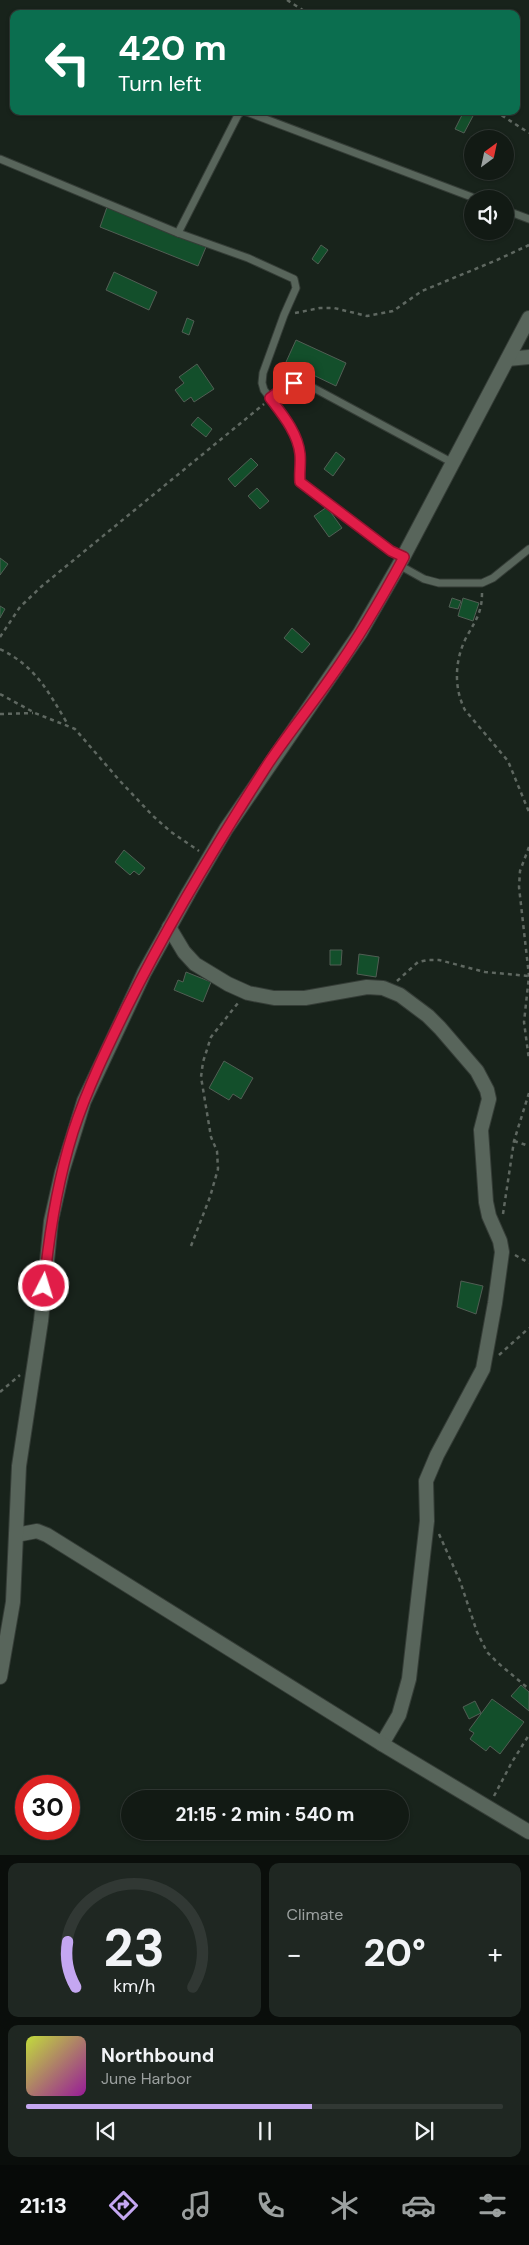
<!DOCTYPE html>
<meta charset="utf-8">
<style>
body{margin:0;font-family:"DM Sans",sans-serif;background:#1f2722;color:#f1f3f6;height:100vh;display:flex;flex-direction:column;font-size:19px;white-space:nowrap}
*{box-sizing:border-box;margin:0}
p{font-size:16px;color:#9ca1a0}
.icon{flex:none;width:28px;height:28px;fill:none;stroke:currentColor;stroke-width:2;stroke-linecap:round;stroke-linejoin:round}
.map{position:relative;height:1855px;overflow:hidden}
.side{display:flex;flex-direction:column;gap:8px;padding:8px;background:#0a0e0b;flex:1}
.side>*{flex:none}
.guide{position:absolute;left:10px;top:10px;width:510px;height:105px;border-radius:10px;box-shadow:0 1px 4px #0004,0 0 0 1px #313834;background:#0b6e4f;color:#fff;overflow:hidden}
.needle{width:32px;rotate:33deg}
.tools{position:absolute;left:464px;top:130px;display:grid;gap:10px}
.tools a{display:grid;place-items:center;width:50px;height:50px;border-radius:50%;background:#121a14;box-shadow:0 1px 4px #0004,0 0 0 1px #313834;font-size:25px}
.speed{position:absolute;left:15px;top:1775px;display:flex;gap:10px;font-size:25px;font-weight:700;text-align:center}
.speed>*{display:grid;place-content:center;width:65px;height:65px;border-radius:50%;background:#121a14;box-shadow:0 1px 4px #0004,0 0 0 1px #313834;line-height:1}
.speed .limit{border:8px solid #d22;background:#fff;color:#111}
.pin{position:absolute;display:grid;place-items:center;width:42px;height:42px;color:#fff;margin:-21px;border-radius:10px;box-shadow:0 2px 8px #0006}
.me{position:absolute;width:55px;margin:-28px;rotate:5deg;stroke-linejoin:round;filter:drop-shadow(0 0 4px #0008)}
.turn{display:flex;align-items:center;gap:18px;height:105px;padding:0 25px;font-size:22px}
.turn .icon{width:65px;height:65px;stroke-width:2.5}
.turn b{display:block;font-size:35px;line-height:42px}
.big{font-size:38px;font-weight:700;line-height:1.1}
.side .tile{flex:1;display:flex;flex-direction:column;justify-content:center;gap:8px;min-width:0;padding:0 18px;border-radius:10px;background:#1f2722}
.side .dial{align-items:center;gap:0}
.dial svg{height:130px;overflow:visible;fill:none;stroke:#313834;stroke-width:7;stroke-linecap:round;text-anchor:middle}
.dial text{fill:#f1f3f6;stroke:none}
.song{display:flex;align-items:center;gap:15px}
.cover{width:60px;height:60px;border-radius:8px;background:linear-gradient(135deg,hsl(70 70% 55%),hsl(300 70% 35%))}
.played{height:5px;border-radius:2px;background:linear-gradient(90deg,#c4a7f1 60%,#313834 60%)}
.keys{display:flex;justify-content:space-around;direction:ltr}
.heat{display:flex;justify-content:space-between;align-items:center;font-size:28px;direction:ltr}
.side .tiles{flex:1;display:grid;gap:8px;grid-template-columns:1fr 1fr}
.tile:last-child{grid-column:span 2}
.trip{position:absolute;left:121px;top:1790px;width:288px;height:50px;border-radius:25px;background:#121a14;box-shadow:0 1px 4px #0004,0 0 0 1px #313834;font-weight:700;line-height:50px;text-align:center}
.menu{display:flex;height:80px;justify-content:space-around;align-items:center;background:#070a08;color:#9ca1a0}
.menu .icon{width:35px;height:35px}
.menu .current{color:#c4a7f1}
.menu b{font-size:22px;color:#f1f3f6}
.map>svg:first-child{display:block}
</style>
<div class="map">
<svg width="529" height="1855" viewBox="0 0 529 1855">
<rect width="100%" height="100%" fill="#18231b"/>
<g fill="#134f2b" stroke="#515e54">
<path d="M464,111L473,116L464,133L455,129Z"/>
<path d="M107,207L206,247L198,266L100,227Z"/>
<path d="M321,245L328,250L318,264L312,259Z"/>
<path d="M114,272L157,292L149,310L106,290Z"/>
<path d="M187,318L194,321L189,335L182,332Z"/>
<path d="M296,340L346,363L336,386L286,362Z"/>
<path d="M197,364L214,389L194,402L191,397L184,402L175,390L184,383L179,377Z"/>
<path d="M198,417L212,429L206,437L191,425Z"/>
<path d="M336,452L345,459L333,476L324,469Z"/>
<path d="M251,458L258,465L235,487L228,479Z"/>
<path d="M257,488L269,501L260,509L248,496Z"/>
<path d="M327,507L342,528L329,537L314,516Z"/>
<path d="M0,558L8,564L0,575Z"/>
<path d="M452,598L461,601L458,609L449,607Z"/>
<path d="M463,598L479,603L473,621L458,616Z"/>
<path d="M0,606L5,609L0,618Z"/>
<path d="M292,628L310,644L302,653L284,638Z"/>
<path d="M124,850L145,868L139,875L134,871L130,875L115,862Z"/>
<path d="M330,950H342L341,965H330Z"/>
<path d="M359,954L379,957L376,977L357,974Z"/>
<path d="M186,972L211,982L203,1002L174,990L178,980L183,982Z"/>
<path d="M224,1061L253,1078L241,1099L233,1094L229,1100L209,1088Z"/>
<path d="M461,1281L483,1286L476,1314L457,1307Z"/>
<path d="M521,1685L529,1692V1711L511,1696Z"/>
<path d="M492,1699L524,1722L500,1754L490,1746L486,1751L470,1739L474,1733L469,1730Z"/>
<path d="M475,1701L481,1713L469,1719L463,1707Z"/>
</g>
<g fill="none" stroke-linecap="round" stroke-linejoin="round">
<g stroke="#353d37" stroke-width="9">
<g id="lane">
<path d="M0,159L178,233L248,258L294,279L296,288L284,315L263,373L262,383L264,390L286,418L293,433L300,453V482L391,551L403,557"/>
<path d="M505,210L529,219"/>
<path d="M178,233L238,115L242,111L247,112L477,199"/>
<path d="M270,398C285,386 290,382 310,386L453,463"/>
<path d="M399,565L424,579L439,583H482L493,578L529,549"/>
</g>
</g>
<g stroke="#353d37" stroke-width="16">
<g id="street">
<path d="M508,359L529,357"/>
<path d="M169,927L184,952L195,964L228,984L248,993L274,998H305L367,987L383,988L400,995L428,1016L440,1028L477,1071L487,1090L489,1099L481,1130L486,1202L489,1216L500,1241L502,1252L495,1303L483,1369L437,1455L426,1481L427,1521L409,1679L399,1715L382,1744"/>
<path d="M16,1535L37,1531L47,1535L382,1744L529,1832"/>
<path d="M0,1677L13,1602L19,1466L41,1321L51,1221L62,1172L84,1101L144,973L189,892L226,829L360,633L399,565L529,318"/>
</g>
</g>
<g stroke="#5f6861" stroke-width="2.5" stroke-dasharray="4 4" stroke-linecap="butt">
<path d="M287,0L309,14"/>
<path d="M495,111L529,133"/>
<path d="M295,313L320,308H334L367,316L393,311L422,291L497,260L529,245"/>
<path d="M482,593C482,612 476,620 467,636C455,658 453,687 465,710L508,761L529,812"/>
<path d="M0,637L20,607L42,586L264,404"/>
<path d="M0,649C35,666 48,691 67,723"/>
<path d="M0,694L35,713L75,729L120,781L153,816L171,832L199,851"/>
<path d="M0,714L33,713"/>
<path d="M529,847L520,871L519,887L529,976L524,1022L529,1060"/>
<path d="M397,981L418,962L428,960H439L485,972L529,976"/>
<path d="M514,1141L529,1146"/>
<path d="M503,1214L514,1141L529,1093"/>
<path d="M191,1246L210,1197L218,1169L217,1151L211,1137L201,1077L203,1062L211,1037L238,1003"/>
<path d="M515,1255L529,1263"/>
<path d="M499,1355L529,1328"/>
<path d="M0,1392L20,1375"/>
<path d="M439,1534L460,1581L477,1632L487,1652L498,1663L529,1689"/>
<path d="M494,1796L512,1762L529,1735"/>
</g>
<use href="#lane" stroke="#58655b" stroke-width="7"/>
<use href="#street" stroke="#58655b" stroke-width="14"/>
</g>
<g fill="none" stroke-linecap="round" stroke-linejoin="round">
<g stroke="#92132f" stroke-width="12">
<path id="route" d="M44,1286C49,1234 57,1183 73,1132C87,1089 107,1048 127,1007C169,923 217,843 268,764C288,734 311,706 331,677C358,639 382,598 404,557L391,551L300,482C299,473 301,464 300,454C298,433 282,414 270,398L283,388L294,383"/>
</g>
<use href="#route" stroke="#e11d48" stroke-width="9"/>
</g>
</svg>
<div class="tools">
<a><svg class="needle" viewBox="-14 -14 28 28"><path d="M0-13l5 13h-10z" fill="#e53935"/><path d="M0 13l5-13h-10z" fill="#9ca1a0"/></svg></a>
<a><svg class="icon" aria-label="sound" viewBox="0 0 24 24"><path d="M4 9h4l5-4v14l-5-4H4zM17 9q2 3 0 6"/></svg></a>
</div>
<div class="speed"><div class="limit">30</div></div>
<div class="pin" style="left:294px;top:383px;background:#d93025"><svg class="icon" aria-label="arrive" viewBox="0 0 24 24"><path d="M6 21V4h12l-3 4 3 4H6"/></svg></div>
<svg class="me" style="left:44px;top:1286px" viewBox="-20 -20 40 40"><circle r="17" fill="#e11d48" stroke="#fff" stroke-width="3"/><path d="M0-11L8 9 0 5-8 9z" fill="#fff"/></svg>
<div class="trip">21:15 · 2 min · 540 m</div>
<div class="guide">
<div class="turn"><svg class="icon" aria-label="left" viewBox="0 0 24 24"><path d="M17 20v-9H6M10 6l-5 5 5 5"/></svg><div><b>420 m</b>Turn left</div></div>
</div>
</div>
<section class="side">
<div class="tiles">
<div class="tile dial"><svg viewBox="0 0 100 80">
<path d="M14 69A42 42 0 1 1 86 69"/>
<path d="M14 69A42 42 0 0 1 9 41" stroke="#c4a7f1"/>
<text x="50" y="56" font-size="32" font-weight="700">23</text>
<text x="50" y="72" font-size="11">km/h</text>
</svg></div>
<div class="tile"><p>Climate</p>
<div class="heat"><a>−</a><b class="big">20°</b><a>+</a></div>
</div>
<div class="tile">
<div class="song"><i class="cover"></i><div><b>Northbound</b><p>June Harbor</p></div></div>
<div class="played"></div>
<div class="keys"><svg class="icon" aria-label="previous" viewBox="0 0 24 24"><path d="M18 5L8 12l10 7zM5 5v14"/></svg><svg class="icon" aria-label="pause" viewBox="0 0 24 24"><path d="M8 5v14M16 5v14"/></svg><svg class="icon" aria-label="next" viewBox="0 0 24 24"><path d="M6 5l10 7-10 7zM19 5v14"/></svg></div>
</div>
</div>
</section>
<nav class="menu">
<b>21:13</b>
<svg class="icon current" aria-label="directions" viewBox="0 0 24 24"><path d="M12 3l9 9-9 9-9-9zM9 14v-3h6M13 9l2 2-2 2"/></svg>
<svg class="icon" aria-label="music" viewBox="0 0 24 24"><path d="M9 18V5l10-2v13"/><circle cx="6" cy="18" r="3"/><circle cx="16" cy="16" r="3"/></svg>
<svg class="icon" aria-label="phone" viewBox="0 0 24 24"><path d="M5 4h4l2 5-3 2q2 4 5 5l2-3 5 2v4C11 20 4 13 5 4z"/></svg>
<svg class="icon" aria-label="climate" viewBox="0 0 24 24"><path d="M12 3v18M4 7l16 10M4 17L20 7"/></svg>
<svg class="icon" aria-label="car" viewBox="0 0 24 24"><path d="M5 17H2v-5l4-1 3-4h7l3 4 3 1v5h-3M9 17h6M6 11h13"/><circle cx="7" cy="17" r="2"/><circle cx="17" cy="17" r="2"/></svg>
<svg class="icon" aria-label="filters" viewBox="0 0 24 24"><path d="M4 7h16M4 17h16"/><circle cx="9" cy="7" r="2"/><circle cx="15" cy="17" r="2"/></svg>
</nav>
